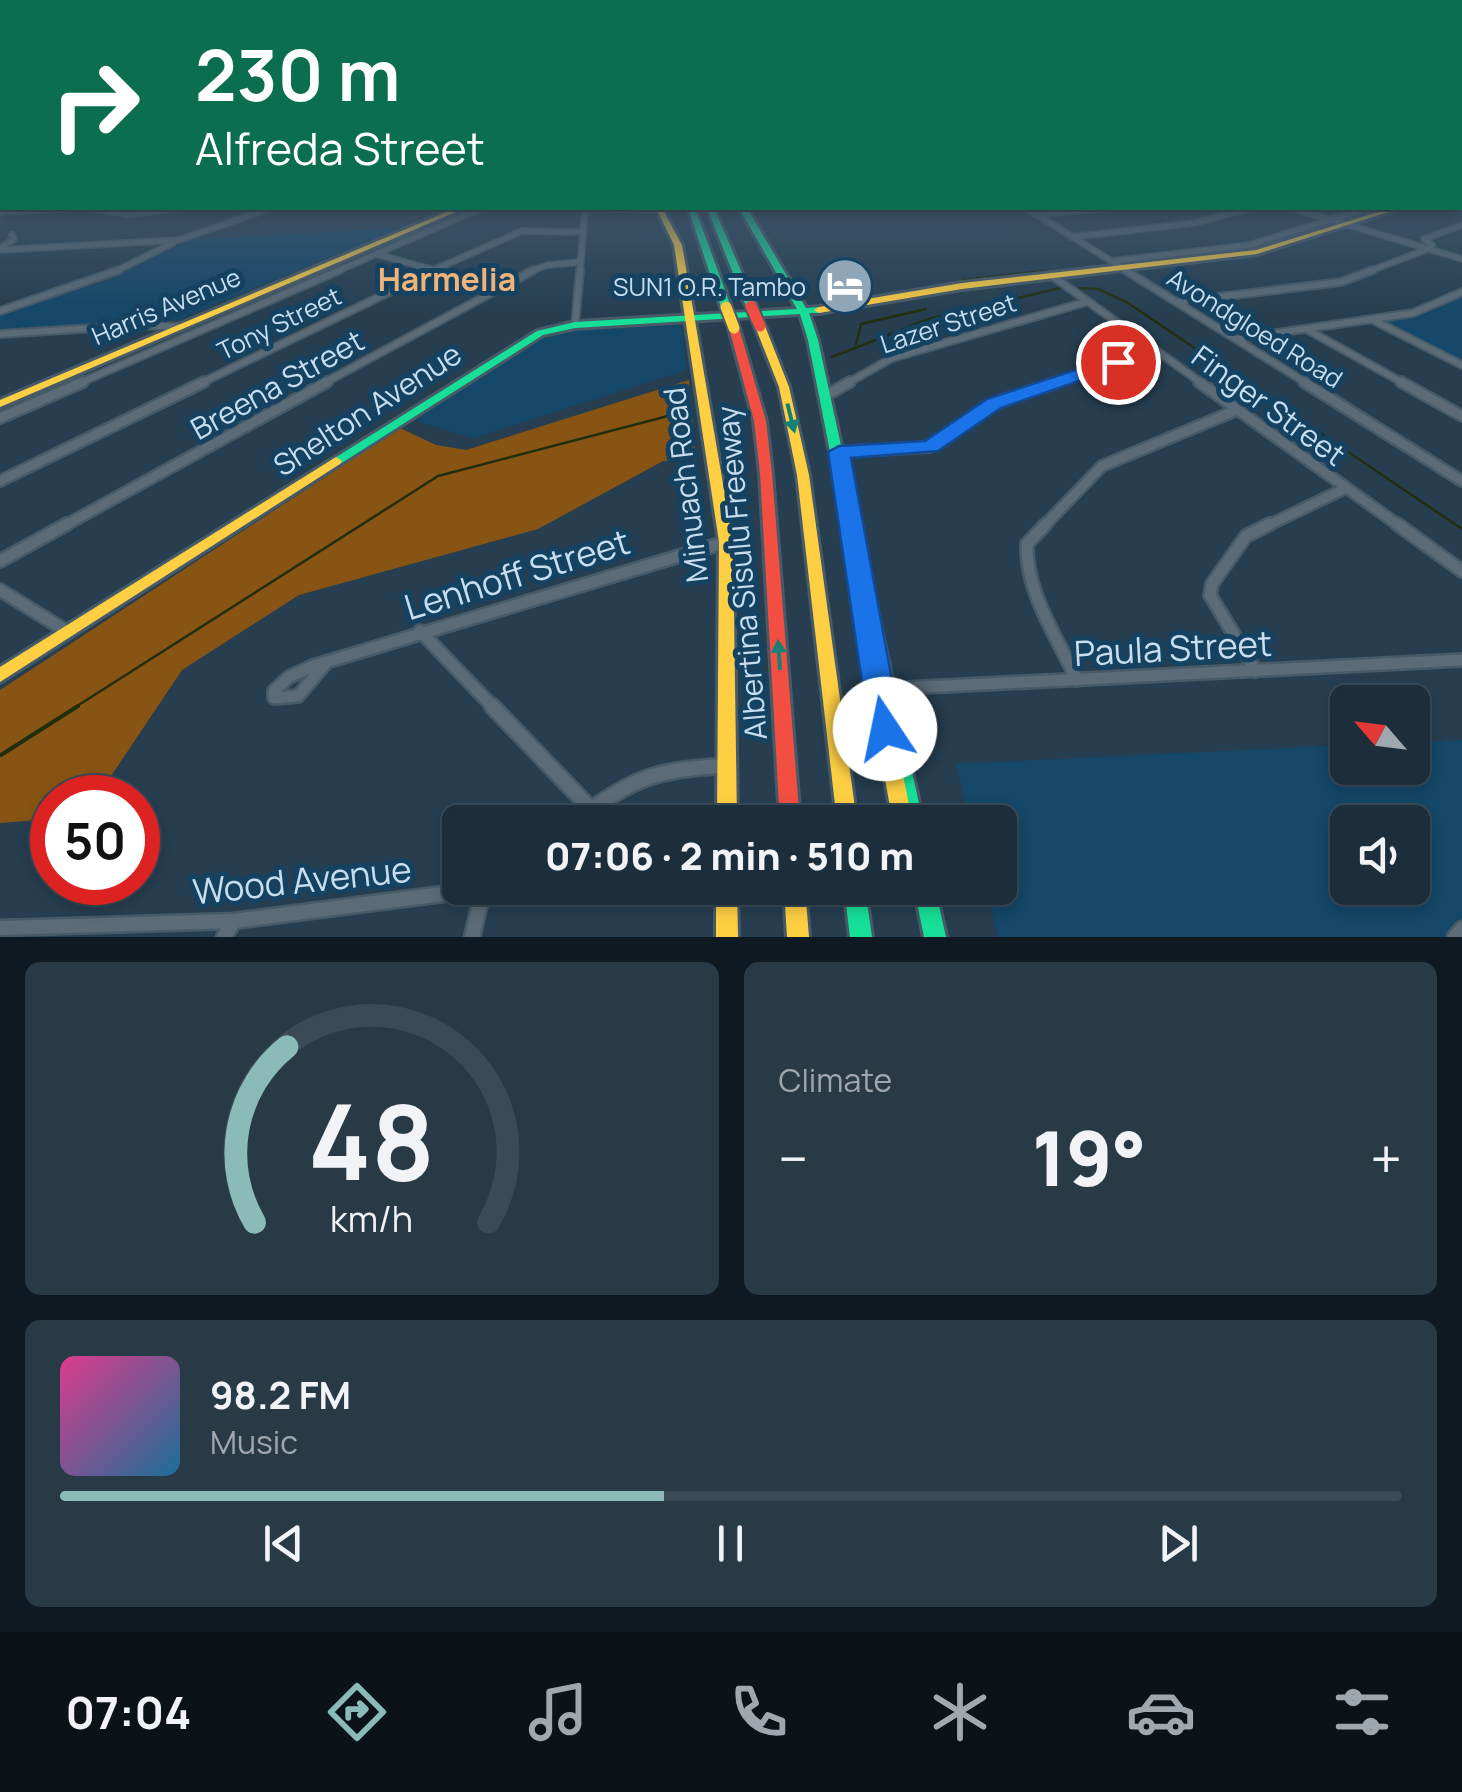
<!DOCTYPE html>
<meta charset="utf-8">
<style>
body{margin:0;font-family:Manrope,sans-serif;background:#293a47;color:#f1f3f6;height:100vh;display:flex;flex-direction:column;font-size:38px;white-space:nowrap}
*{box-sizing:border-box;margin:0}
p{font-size:32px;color:#a0a8af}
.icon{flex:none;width:55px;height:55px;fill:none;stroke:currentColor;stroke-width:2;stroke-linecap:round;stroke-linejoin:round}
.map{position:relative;height:937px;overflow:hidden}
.drawer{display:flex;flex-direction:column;gap:25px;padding:25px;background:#0f1921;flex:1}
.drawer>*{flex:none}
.top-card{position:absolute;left:0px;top:0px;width:1462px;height:210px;box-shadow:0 5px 15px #0003,0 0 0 2px #3a4a56;background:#0b6e4f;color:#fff;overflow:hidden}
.needle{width:65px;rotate:298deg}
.controls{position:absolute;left:1330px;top:685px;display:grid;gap:20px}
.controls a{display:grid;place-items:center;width:100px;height:100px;border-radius:15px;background:#1c2e3c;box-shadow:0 5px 15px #0003,0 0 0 2px #3a4a56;font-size:50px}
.speed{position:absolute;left:30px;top:775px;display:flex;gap:20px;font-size:50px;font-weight:700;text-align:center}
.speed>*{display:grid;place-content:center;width:130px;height:130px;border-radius:50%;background:#1c2e3c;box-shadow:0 5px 15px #0003,0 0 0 2px #3a4a56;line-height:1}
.speed .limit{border:15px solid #d22;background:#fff;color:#111}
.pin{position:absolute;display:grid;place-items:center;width:85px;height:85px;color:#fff;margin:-42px;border:5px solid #fff;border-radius:50%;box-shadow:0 2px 10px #0007}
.me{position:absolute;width:110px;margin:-55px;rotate:349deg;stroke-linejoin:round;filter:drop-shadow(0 0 8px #0008)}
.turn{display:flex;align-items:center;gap:35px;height:210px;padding:0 30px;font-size:45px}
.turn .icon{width:130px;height:130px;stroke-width:2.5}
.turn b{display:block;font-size:70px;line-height:85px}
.big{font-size:75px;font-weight:800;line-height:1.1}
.drawer .tile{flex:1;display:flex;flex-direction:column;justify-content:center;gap:15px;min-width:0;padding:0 35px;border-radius:15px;background:#293a47}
.drawer .dial{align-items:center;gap:0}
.dial svg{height:260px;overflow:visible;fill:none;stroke:#3a4a56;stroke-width:7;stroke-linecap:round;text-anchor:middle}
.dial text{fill:#f1f3f6;stroke:none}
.song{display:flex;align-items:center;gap:30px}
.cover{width:120px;height:120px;border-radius:15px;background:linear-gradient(135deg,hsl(330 70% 55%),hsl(200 70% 35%))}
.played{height:10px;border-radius:5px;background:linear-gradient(90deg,#8bbbb9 45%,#3a4a56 45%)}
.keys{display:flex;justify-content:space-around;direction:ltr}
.heat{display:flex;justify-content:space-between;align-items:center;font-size:55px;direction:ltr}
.drawer .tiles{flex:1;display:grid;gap:25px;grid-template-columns:1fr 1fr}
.tile:last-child{grid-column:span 2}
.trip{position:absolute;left:442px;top:805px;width:575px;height:100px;border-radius:15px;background:#1c2e3c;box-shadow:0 5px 15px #0003,0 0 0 2px #3a4a56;font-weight:800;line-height:100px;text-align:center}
.menu{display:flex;height:160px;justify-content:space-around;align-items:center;background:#0b1218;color:#a0a8af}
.menu .icon{width:70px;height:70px}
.menu .selected{color:#8bbbb9}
.menu b{font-size:45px;color:#f1f3f6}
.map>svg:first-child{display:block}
</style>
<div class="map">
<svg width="1462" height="937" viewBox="0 0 1462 937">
<rect width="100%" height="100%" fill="#263e50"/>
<g fill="#144768" fill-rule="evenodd">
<path d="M400,228L180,319L0,332V315L113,278L189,240Z"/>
<path d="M1462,292V363L1379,320Z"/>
<path d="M682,325L686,370L474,438L412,420L555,331Z"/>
<path d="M1462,740V937H998L986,888H1000V822H970L956,764L1347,745L1348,768H1412L1413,742ZM1348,822H1412V888H1348Z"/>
</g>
<path fill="#885413" d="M689,380L696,460L663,461L538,529L299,595L182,670L97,797L52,798V819L0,823V690L400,428L436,445L466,450Z"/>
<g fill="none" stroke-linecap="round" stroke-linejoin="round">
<g stroke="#232e0e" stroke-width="2.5">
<path d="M963,280L1043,271"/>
<path d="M1079,288L1098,289L1128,303L1462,529"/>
<path d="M856,344L861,324L926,309"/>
<path d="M832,357L929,319L1060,288"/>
<path d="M74,708L438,476L687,411"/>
</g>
<path stroke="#232e0e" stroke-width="4" d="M1,755L78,706"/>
<g stroke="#475a67" stroke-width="8">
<g id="street-far4">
<path d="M90,208L127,214L184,208"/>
<path d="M574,208L660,210"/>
<path d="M1026,208L1129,272"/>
<path d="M1292,208L1462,259"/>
<path d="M0,212L80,208"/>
<path d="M1040,214L1110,208"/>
<path d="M1072,237L1194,223L1252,208"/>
<path d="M0,248L14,239L12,235"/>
<path d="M0,250L179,240L271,208"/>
<path d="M376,254L434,270"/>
<path d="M1113,261L1250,245L1367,208"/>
<path d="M114,272L173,243"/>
<path d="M335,272L482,208"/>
<path d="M429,272L522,231L583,232"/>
<path d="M527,272L548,265L580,262"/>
<path d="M580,272L585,208"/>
<path d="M1367,272L1428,249L1432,245L1424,239L1462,225"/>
</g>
</g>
<g stroke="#475a67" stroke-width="10">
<g id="street-far3">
<path d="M1125,270L1308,384"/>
<path d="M1051,275L1203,384"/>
<path d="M1177,302L1341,282L1373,270"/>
<path d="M0,311L119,270"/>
<path d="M1375,321L1462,365"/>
<path d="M575,325L580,270"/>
<path d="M1308,330L1405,384"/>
<path d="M0,334L141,325L180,327"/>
<path d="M1236,339L1413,313L1462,292"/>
<path d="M77,384L340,270"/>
<path d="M199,384L435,270"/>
<path d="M322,384L534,270"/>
<path d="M846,384L892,358L1086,302"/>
<path d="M1050,384L1153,350"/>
</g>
</g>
<g stroke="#475a67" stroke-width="14">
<g id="street-far2">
<path d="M1199,382L1401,527"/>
<path d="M1304,382L1462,481"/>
<path d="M1401,382L1462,416"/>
<path d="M827,395L850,382"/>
<path d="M0,418L83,382"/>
<path d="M839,452L930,447L998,402L1058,382"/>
<path d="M0,481L204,382"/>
<path d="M62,527L327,382"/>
<path d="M1043,527L1102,466L1237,410"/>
<path d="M1265,527L1346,488"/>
</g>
</g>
<g stroke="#475a67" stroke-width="16">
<g id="street-far1">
<path d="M1046,524L1027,544C1025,591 1058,639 1077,680"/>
<path d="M1397,524L1462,571"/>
<path d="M0,561L67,524"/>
<path d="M0,590L68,632"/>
<path d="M420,631L494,708"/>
<path d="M326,663L298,696L274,698V691L289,677L313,666L726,542"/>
<path d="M1256,671L1210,595L1212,584L1246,536L1270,524"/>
<path d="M885,689L1462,660"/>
</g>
</g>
<g stroke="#475a67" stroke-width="19">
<g id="street">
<path d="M492,706L591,809"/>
<path d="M575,822C629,779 658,768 727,766"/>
<path d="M0,928L234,921L489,888"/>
<path d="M224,937L234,921"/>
<path d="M472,937L483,891"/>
<path d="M1455,937L1462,929"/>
</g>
</g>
<g stroke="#475a67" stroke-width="6">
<g id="fast">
<rect x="1460" y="184" width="2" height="5"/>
<path d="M688,208H695L731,307L729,309H723L721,307Z"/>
<path d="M707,208H714L756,306L754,308L751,309L746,306Z"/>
<path d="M739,208H747L806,308L819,307L824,310L819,313H809L818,340L923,822H903L808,340L800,314L575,328L543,335L340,464L336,465L330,461L537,331L575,322L797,309Z"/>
<path d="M844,888H865L872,937H850Z"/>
<path d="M914,888H935L946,937H924Z"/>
</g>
</g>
<g stroke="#475a67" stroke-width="6">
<g id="slow">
<path d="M456,208H465L0,407V400Z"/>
<path d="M656,208H662L682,245L733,542L737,822H717L719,542L674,245Z"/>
<path d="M1391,208H1401L1257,254L962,289L819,313L814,310L819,307L962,283L1256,250Z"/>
<path d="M760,323L765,326L789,387L809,475L857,822H837L797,475L779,387L755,326Z"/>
<path d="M336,457L342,461L340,464L0,682V667Z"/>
<path d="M869,638L875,640L877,644L909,805L918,822H898L890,807L861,644L863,640Z"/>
<path d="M716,888H737L738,937H716Z"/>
<path d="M784,888H805L809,937H787Z"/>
</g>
</g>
<g stroke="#475a67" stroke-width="6">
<path id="jam" d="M734,325L739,328L766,421L772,473L800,822H780L760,473L754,421L729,328Z"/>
</g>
<use href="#street-far4" stroke="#5b6b78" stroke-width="5"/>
<use href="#street-far3" stroke="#5b6b78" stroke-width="6"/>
<use href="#street-far2" stroke="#5b6b78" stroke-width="9"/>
<use href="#street-far1" stroke="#5b6b78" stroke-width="11"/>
<use href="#street" stroke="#5b6b78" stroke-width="14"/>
<use href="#fast" fill="#16e098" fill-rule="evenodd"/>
<use href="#slow" fill="#ffcf43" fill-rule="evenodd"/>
<use href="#jam" fill="#f24e42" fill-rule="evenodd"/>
<g stroke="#475a67" stroke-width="15" stroke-linecap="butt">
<path id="slow-bridge" d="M726,307L734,328"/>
</g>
<g stroke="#475a67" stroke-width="15" stroke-linecap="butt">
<path id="jam-bridge" d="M751,306L760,326"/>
</g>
<use href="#slow-bridge" stroke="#ffcf43" stroke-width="11"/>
<use href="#jam-bridge" stroke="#f24e42" stroke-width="11"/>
</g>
<defs><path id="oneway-solid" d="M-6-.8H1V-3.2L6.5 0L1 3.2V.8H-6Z" transform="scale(2.5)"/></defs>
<g fill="#158177">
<use href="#oneway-solid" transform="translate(791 418) rotate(76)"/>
<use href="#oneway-solid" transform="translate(779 655) rotate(-94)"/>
</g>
<linearGradient id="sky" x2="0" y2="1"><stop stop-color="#15222c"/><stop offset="0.58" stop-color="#41586f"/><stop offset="1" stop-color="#41586f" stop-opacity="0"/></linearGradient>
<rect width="1462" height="314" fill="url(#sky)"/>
<path fill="#1a73e8" stroke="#114b97" stroke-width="2.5" d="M1118,356L1125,358V365L1001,408L938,451L851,458L901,729L896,739L885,743L873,739L869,729L828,452L839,446L925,441L987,399Z"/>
<defs>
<g id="hotel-disc" transform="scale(2.875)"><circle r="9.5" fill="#8fa6b9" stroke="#154261"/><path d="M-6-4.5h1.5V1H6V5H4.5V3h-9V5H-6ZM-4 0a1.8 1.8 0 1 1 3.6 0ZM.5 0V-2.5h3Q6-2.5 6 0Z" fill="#fff"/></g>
</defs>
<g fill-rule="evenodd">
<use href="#hotel-disc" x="845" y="286"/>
</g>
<g text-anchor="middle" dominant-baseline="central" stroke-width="10" stroke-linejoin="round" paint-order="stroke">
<g font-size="25" fill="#c7def1" stroke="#154261" text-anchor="end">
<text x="806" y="286">SUN1 O.R. Tambo</text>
</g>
<g font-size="25" fill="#c7def1" stroke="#154261">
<text transform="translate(166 306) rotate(-23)">Harris Avenue</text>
<text transform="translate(279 323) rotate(-26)">Tony Street</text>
<text transform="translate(948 323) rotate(-18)">Lazer Street</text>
<text transform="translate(1255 328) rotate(32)">Avondgloed Road</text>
</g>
<g font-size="30" fill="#c7def1" stroke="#154261">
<text transform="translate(277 384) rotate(-29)">Breena Street</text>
<text transform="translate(1269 405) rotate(36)">Finger Street</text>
<text transform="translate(367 409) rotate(-33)">Shelton Avenue</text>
<text transform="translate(685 485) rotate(-97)">Minuach Road</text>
<text transform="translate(741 573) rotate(-95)">Albertina Sisulu Freeway</text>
</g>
<g font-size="32" font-weight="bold" fill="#efb37c" stroke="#154261">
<text x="447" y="279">Harmelia</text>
</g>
<g font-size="35" fill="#c7def1" stroke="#154261">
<text transform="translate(517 574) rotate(-17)">Lenhoff Street</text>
<text transform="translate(1173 648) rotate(-3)">Paula Street</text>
<text transform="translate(302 880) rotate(-6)">Wood Avenue</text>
</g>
</g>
</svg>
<div class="controls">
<a><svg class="needle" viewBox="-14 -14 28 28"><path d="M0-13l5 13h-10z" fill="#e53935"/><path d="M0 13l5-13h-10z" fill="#a0a8af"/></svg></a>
<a><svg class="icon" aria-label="sound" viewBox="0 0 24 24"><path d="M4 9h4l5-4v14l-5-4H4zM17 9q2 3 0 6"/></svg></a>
</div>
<div class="speed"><div class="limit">50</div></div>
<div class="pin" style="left:1118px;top:362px;background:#d93025"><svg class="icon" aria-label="arrive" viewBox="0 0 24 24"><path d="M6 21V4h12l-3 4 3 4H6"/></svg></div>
<svg class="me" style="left:885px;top:729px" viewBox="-20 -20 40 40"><circle r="19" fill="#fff"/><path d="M0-13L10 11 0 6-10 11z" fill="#1a73e8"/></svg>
<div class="trip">07:06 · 2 min · 510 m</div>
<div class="top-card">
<div class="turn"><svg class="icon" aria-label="right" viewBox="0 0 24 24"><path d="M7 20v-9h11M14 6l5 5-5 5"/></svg><div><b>230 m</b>Alfreda Street</div></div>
</div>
</div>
<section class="drawer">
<div class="tiles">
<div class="tile dial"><svg viewBox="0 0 100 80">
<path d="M14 69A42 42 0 1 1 86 69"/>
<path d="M14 69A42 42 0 0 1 24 15" stroke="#8bbbb9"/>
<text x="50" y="56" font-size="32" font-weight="700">48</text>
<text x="50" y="72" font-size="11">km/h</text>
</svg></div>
<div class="tile"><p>Climate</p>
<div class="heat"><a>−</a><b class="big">19°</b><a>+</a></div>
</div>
<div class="tile">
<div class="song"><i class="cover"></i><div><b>98.2 FM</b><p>Music</p></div></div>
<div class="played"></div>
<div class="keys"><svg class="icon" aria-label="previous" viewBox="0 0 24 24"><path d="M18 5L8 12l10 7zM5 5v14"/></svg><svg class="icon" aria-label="pause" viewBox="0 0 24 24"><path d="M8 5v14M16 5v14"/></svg><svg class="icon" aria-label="next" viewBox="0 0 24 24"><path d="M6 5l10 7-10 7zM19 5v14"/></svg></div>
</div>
</div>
</section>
<nav class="menu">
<b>07:04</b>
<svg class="icon selected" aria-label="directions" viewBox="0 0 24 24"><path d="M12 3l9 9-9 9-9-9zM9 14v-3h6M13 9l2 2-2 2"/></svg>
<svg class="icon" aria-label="music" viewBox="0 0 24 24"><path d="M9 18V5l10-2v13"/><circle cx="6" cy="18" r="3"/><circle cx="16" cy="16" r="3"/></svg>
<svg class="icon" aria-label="phone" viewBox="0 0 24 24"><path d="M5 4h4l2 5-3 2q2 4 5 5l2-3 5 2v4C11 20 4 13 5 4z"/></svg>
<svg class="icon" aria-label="climate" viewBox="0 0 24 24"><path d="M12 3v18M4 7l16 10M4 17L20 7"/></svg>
<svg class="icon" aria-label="car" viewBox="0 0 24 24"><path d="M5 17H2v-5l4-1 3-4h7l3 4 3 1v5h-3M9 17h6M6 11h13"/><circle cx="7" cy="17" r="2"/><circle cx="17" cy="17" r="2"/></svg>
<svg class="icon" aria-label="filters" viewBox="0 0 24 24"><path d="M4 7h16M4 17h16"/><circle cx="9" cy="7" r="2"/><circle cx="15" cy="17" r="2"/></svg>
</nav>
